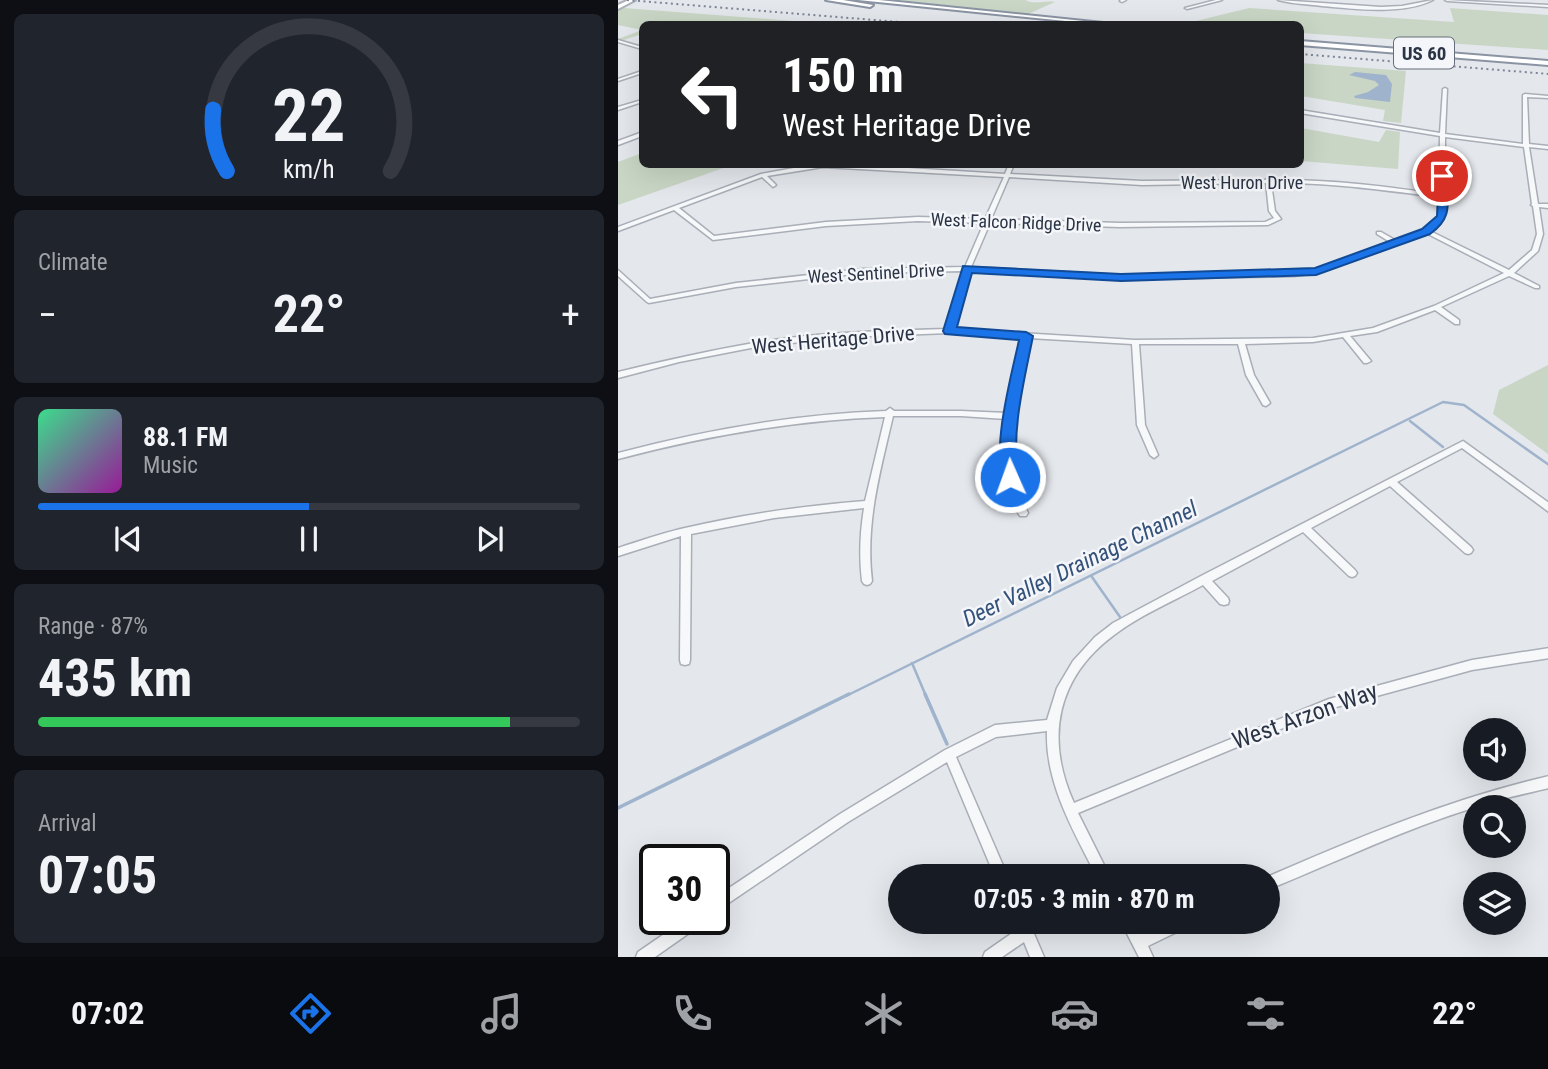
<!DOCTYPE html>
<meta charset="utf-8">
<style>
body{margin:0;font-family:"Roboto Condensed",sans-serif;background:#20242c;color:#f1f3f6;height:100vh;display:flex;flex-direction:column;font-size:26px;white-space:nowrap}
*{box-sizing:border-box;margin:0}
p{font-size:23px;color:#9ea1a6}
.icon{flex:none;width:38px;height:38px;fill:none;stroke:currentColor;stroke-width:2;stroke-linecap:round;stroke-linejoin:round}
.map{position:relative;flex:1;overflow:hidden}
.side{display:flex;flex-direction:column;gap:14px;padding:14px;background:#0d0f14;width:618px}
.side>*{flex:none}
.hud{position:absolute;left:21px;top:21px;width:665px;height:147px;border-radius:10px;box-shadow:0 7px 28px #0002;background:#202124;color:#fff;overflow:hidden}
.controls{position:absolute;left:845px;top:718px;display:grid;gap:14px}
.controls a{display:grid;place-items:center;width:63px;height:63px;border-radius:50%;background:#171b24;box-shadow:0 7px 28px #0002;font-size:35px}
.speed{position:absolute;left:21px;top:844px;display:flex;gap:14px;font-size:35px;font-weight:700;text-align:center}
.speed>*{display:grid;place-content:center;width:91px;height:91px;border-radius:50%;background:#171b24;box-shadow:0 7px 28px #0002;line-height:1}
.speed .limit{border:4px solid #111;border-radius:10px;background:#fff;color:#111}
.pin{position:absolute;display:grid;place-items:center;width:60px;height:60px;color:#fff;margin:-30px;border:4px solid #fff;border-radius:50%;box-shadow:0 2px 7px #0007}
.me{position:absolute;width:77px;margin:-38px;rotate:358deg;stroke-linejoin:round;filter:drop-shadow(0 0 5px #0008)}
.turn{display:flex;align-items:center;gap:24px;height:147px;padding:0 28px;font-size:32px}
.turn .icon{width:91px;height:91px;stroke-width:2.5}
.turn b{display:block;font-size:49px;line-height:60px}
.big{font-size:52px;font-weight:700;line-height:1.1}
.side .widget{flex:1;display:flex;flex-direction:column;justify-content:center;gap:10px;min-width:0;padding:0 24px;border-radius:10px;background:#20242c}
.side .dial{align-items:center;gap:0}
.dial svg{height:182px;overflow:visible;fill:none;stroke:#363941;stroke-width:7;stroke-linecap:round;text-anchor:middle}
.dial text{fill:#f1f3f6;stroke:none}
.song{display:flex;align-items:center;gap:21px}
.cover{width:84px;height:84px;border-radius:10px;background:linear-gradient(135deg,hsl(150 70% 55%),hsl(300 70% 35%))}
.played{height:7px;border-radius:4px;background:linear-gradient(90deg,#1a73e8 50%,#363941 50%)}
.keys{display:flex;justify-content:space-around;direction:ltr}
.heat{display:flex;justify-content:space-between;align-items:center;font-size:38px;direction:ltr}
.charge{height:10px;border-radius:5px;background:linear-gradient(90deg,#34c759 87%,#363941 0)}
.trip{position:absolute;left:270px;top:864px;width:392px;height:70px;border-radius:35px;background:#171b24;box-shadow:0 7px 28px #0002;font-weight:700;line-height:70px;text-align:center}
.dock{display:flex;height:112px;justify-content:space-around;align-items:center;background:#090b0e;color:#9ea1a6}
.dock .icon{width:49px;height:49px}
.dock .current{color:#1a73e8}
.dock b{font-size:32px;color:#f1f3f6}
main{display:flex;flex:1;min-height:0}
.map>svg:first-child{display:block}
</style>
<main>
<section class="side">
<div class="widget dial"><svg viewBox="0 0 100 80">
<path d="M14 69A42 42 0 1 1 86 69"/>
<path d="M14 69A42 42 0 0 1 8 42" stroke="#1a73e8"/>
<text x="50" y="56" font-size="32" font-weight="700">22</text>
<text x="50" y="72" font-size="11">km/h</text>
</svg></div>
<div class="widget"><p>Climate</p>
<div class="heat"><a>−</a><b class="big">22°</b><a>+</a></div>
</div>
<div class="widget">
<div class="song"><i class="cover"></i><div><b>88.1 FM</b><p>Music</p></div></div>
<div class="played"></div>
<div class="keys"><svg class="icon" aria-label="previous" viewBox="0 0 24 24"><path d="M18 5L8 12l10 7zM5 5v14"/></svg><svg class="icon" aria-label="pause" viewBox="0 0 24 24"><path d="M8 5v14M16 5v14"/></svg><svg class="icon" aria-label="next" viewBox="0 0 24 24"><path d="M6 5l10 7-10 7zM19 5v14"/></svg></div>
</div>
<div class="widget"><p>Range · 87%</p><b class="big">435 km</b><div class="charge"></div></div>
<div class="widget"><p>Arrival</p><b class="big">07:05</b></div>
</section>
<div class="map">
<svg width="931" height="957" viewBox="0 0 931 957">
<rect width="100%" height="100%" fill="#e4e7ec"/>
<g fill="#c9d6c5">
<path d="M279,0H407C416,5 426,0 437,2L410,14Z"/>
<path d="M6,8L214,24H24V34L0,42V39L24,30L0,25V10Z"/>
<path d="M631,8L836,22L832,8L930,15V50L683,33L682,24L570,23Z"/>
<path d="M682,63L788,71L783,123L765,121L767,110L683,96Z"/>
<path d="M683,128L761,142L768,130L782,132L780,169L683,161Z"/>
<path d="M24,153V164L114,165L0,205V162Z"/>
<path d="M930,365V454L875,414L881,390Z"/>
</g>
<path fill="#9fb4cc" d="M737,72L768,75L774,84L772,102L737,98L736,96L750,92L761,85L757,81L731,75Z"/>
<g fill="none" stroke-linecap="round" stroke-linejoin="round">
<g stroke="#9fb4cc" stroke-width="2.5">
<path d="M792,421L825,447"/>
<path d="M474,577L502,617"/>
<path d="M294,663L308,696"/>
<path d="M228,696L825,402L846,405L931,465"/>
</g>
<g stroke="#9fb4cc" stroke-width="3.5">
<path d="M307,694L329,744"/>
<path d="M0,808L231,694"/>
</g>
<g stroke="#a9aeb7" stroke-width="3">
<g id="minor">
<path d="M503,0H508L504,2L502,1Z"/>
<path d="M598,0H604L569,9L567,8Z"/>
<path d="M660,0L763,7L784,6L815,0C785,15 737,9 704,6C690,4 674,4 660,0Z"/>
<path d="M827,0L931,5V7L829,1Z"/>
<path d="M0,40L24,47V49L0,42Z"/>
<path d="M24,71V73L0,81V79Z"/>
<path d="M827,88L829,89L827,134L905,144V95L907,94L931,96V98L909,97L911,144L931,146V149L911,147L920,204H931V208L921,207L925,234L920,251L896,273L921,286V288H917L891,276L823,307L841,320V324H837L817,310L759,332L732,336L753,361L749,363H746L725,337L695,342L627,344L636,375L652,403L648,406L645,405L628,375L620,344H521L527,425L540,455L536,458L532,455L519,425L514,344L411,338C402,387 384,444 401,493C403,500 407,506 410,513L408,516H402L400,513C386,480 383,455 388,419L343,416H275C262,472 247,524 254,581L252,584L249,585L246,584L244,581C241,556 242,533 246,508L156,518L73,534L72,660L71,664L67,665L63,664L62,660L63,536L0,556V548C22,541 44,533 67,528C126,514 186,506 247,501L267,417C176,420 88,436 0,459V453C88,430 177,414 268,411L272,408L276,411H343L389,413L404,338L331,333L228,337L138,347L61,362L0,378V372C45,361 90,351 136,343C199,332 264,331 328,329L345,271L245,273L118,287L31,303L29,302L0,276V270L32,299L118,283L245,269L347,267L366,223L300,221L208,226L95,240L56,210L0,231V227L143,174L198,164H225L387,174L391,164H396L392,174L524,181L647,180L650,178L653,180C711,179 764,186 821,194L822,136L682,113V110L822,133L825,89ZM827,137L906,147L914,204L913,205L915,206L919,234L914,250L891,270L812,231L822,224L827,216ZM205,167L386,177L367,219L300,217L208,222L96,236L61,208L144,177L155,187L158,185L149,176ZM391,177L524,185L648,183L651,211L656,218L647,222L502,223L373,219ZM653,183C710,182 765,190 821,197C821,203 822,210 821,215C818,229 790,236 777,240L763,232H759V234L772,242L697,270L676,272L503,275L353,267L372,223L502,227L650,225L663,219L657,211ZM808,233L886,273L816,306L755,328L695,338L517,340L335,329L352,271L503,279L676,276L700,273Z"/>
<path d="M24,100V102L0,110V107Z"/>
<path d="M22,133H24V136L0,145V141Z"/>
<path d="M845,441L931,503V512L844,448L779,482L853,547L855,550L853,553L850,554L847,553L772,486L693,528L737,570L739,573L737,576L734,577L731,576L685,532L594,581L610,598L611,601L610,604L606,605L602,604L585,585C556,601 522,615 496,635C438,678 427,739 456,803L711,699L854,660L931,648V658L854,670L711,709L460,813L492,877H479C456,832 427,783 429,731L378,737L338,757L390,877H377L329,762L230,822L96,913V898L222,814L327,750L377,725L429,720L439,688L455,661L477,637L495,623L583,576Z"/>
<path d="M931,776V788C906,794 881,799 858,807C786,829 718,862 649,890V877C741,837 832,799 931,776Z"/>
<path d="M68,919H86L84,924L37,957H18L20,952Z"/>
<path d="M397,922H411L426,957H412L406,942L384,957H365L367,952L400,929Z"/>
<path d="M503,922H517L524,934L549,922H571L569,927L530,946L535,957H521Z"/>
</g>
</g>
<g stroke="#a9aeb7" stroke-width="4">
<path id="secondary" d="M11,0H17L0,9V5Z"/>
</g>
<g stroke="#8b94a3" stroke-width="4">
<g id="trunk">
<path d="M208,0H225L255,5L252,7Z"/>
<path d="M240,0H261L495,24H478Z"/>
<path d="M682,41L931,61V65L682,45Z"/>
</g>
</g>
<use href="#minor" fill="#f7f8fa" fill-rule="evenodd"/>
<use href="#secondary" fill="#fff" fill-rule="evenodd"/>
<use href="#trunk" fill="#fff" fill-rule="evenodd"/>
<g stroke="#7d8696" stroke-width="2" stroke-dasharray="2 3.5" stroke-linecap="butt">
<path d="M9,0L306,24"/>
<path d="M682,54L931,74"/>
</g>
</g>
<path fill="#1a73e8" stroke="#114b97" stroke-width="2" d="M821,173L829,176C829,202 836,217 812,234L698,275L503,281L354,273L339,327L408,332L415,336C406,382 393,430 400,477L392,483L387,481C372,452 394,373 401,340L327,334L325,331L345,266L503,274L697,268L804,229L819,216Z"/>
<g text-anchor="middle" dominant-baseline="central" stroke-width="5" stroke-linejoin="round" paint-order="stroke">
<g font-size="18" fill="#2b3445" stroke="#f4f6f9">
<text x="624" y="182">West Huron Drive</text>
<text transform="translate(398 222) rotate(2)">West Falcon Ridge Drive</text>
<text transform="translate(258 273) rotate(-3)">West Sentinel Drive</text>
</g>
<rect fill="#f4f6f9" stroke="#676e7b" stroke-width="2" x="776" y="37.5" width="60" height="31" rx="5"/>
<g font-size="19" font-weight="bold" fill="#2b3445">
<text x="806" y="53">US 60</text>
</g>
<g font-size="21" fill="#2b3445" stroke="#f4f6f9">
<text transform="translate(215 340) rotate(-5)">West Heritage Drive</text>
</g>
<g font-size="23" font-style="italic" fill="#34527a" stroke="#f4f6f9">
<text transform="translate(462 564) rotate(-26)">Deer Valley Drainage Channel</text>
</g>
<g font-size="24" fill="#2b3445" stroke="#f4f6f9">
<text transform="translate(687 716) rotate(-20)">West Arzon Way</text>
</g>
</g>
</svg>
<div class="controls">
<a><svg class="icon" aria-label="sound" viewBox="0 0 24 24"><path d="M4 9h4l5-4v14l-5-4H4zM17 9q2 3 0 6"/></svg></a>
<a><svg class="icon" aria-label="search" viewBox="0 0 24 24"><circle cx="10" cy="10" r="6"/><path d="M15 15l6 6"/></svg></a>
<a><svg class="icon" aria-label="layers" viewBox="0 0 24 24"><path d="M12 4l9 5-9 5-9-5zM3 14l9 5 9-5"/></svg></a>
</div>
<div class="speed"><div class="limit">30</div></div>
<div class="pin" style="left:824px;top:176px;background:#d93025"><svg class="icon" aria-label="arrive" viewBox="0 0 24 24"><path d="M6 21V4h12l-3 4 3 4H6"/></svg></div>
<svg class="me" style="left:392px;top:477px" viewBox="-20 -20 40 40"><circle r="17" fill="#1a73e8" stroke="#fff" stroke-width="3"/><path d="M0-11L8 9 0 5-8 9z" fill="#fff"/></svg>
<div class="trip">07:05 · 3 min · 870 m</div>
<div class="hud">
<div class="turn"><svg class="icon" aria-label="left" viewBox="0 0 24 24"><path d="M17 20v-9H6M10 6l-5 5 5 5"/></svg><div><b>150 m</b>West Heritage Drive</div></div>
</div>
</div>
</main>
<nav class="dock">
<b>07:02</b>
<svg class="icon current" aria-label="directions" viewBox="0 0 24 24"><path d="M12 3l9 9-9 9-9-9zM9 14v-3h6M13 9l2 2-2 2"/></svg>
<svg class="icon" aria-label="music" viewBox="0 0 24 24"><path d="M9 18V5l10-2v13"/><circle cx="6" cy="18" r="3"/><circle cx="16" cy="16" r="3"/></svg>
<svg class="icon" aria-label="phone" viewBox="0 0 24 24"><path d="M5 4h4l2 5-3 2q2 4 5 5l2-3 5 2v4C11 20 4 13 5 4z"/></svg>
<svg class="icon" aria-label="climate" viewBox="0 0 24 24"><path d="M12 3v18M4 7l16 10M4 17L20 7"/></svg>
<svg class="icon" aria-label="car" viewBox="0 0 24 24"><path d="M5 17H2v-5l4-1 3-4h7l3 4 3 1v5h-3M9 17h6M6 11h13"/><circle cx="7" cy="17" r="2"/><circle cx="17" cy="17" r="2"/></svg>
<svg class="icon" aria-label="filters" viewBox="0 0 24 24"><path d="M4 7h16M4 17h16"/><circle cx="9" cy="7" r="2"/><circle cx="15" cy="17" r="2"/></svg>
<b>22°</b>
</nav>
